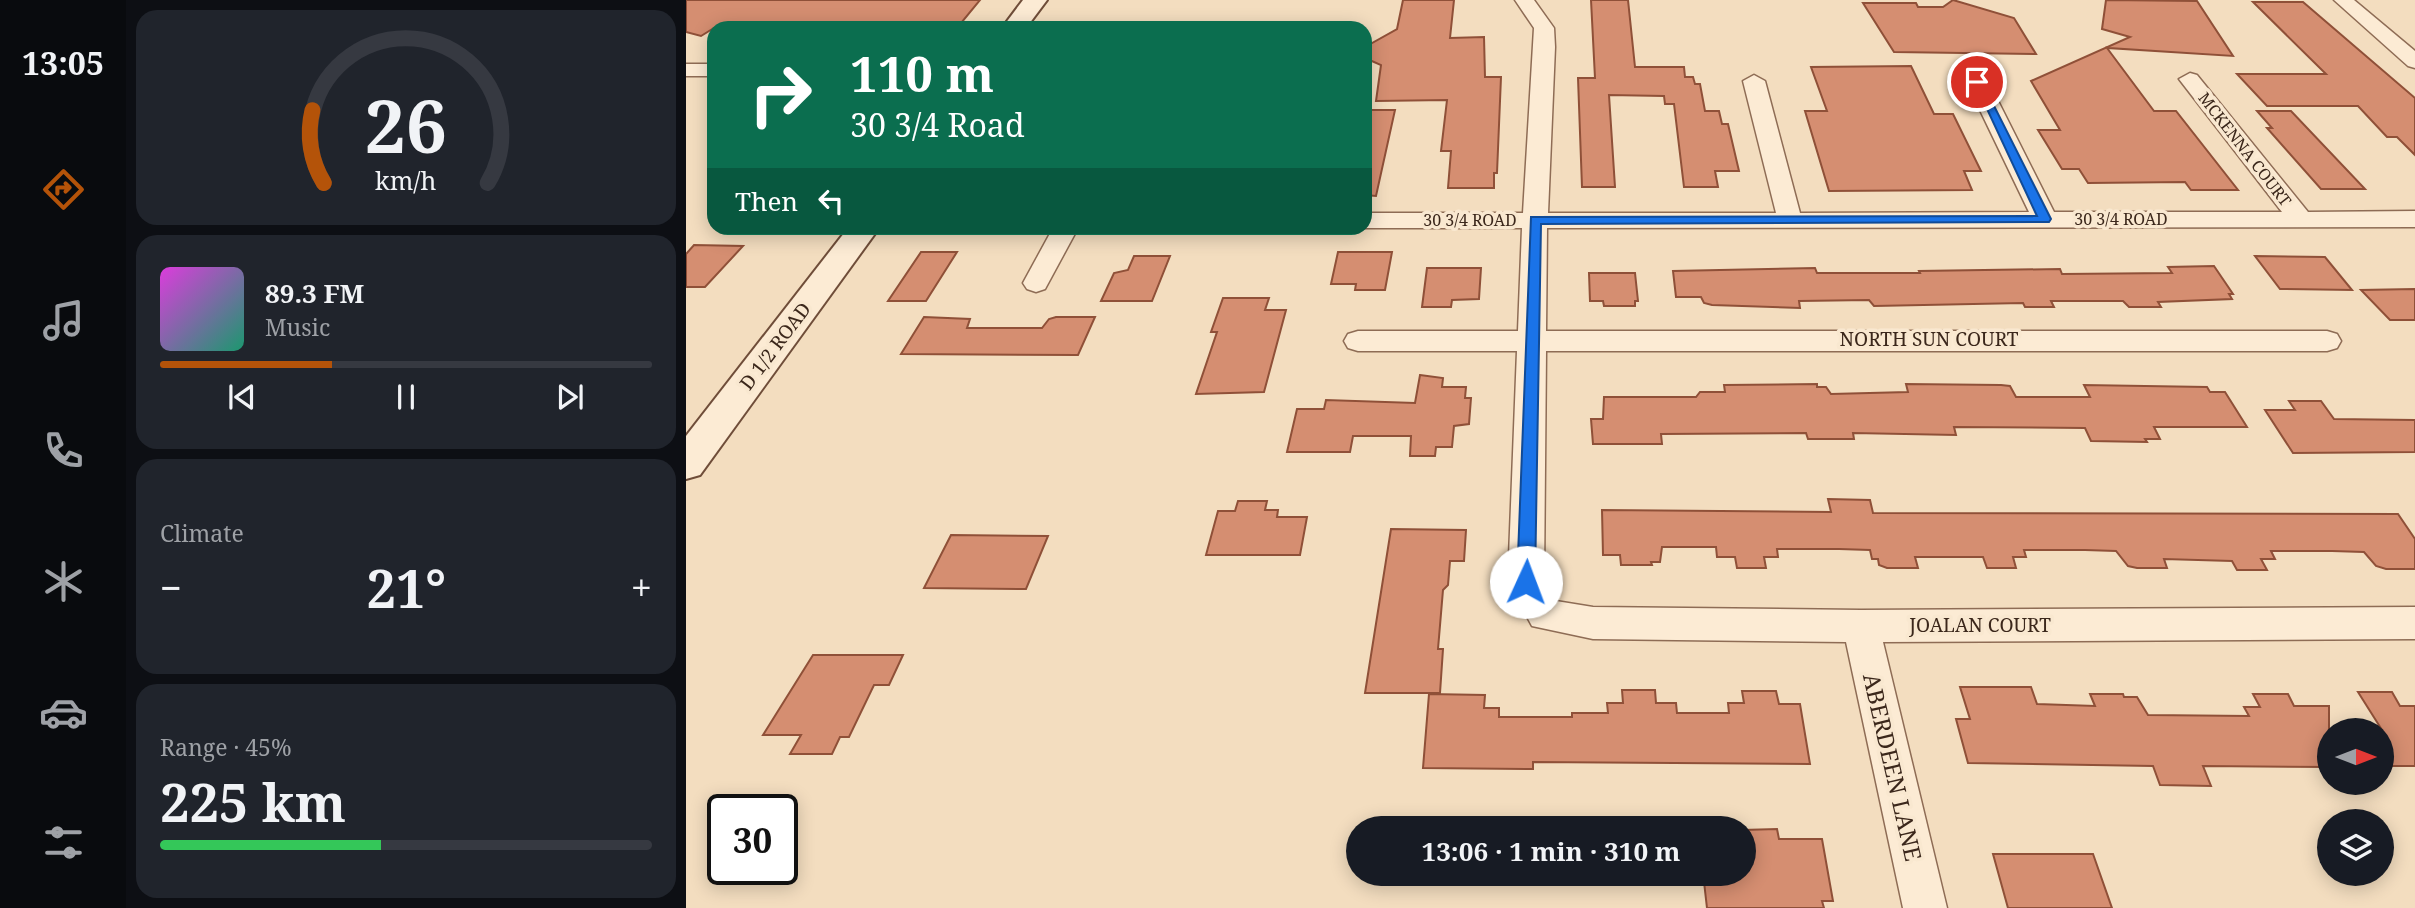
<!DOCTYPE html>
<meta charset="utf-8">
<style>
body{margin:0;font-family:"Noto Serif",serif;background:#20242c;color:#f1f3f6;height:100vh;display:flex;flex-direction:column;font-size:26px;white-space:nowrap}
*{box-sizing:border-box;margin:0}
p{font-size:23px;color:#9ea1a6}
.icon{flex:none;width:38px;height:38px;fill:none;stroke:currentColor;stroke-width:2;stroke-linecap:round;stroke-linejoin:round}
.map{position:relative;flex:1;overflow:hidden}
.drawer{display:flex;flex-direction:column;gap:10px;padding:10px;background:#0d0f14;width:560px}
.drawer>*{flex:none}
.top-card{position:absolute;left:21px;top:21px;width:665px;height:214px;border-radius:21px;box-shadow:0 4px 18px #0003;background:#0b6e4f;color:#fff;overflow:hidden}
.needle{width:46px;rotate:90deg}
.fabs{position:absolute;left:1631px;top:718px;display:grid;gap:14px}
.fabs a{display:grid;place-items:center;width:77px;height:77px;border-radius:50%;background:#171b24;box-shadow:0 4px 18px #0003;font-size:35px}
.speed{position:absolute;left:21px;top:794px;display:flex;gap:14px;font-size:35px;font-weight:700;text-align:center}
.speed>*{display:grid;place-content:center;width:91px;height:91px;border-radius:50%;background:#171b24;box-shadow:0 4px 18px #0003;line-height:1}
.speed .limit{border:4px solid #111;border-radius:10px;background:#fff;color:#111}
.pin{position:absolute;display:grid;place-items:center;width:60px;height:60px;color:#fff;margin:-30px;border:4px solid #fff;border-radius:50%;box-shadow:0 2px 7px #0007}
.me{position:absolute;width:77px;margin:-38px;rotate:2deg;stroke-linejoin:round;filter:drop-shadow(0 0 5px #0008)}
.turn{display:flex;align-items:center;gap:24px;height:147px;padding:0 28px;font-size:32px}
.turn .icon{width:91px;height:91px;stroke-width:2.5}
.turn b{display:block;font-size:49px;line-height:60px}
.then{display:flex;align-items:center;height:66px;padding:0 28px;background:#0003;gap:14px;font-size:26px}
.big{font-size:52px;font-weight:700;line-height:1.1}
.drawer .tile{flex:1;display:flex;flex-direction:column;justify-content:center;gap:10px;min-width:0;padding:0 24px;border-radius:21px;background:#20242c}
.drawer .dial{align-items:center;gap:0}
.dial svg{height:182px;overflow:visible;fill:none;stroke:#363941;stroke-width:7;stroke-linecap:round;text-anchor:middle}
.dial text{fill:#f1f3f6;stroke:none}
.song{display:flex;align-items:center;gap:21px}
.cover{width:84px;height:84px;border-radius:10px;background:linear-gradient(135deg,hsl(300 70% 55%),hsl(160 70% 35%))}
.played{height:7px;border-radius:4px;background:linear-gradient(90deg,#b45309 35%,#363941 35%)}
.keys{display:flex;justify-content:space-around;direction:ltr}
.heat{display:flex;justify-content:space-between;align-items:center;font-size:38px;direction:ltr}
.charge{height:10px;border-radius:5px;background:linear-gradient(90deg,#34c759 45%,#363941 0)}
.trip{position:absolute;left:660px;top:816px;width:410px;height:70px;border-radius:35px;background:#171b24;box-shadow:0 4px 18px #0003;font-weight:700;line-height:70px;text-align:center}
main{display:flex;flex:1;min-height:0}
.tabs{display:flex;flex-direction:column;width:126px;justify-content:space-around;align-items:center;background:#090b0e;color:#9ea1a6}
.tabs .icon{width:49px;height:49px}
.tabs .current{color:#b45309}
.tabs b{font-size:32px;color:#f1f3f6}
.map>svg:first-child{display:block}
</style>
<main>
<nav class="tabs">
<b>13:05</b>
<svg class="icon current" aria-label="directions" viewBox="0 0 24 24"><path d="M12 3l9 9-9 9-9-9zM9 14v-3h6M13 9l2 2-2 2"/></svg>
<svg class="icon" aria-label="music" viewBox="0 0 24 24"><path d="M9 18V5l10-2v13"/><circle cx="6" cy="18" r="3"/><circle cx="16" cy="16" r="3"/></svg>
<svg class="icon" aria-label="phone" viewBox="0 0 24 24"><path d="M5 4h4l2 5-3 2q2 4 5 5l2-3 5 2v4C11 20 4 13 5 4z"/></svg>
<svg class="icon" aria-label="climate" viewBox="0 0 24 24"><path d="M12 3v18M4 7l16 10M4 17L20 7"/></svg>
<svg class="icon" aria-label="car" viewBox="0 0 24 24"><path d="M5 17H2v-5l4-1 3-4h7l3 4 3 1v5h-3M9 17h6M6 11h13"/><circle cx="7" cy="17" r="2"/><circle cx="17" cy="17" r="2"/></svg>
<svg class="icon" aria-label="filters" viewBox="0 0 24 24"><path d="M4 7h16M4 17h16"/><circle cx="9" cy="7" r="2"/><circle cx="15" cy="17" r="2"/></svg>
</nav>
<section class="drawer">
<div class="tile dial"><svg viewBox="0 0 100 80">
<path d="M14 69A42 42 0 1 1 86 69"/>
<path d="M14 69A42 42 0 0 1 9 37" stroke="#b45309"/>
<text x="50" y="56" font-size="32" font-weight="700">26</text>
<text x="50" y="72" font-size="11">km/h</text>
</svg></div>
<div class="tile">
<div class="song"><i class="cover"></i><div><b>89.3 FM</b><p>Music</p></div></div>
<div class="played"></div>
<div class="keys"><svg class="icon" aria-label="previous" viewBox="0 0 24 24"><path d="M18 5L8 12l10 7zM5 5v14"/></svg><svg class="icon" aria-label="pause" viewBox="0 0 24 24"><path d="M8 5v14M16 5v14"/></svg><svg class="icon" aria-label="next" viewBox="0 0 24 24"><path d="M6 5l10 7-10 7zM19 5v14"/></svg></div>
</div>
<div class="tile"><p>Climate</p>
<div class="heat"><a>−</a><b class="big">21°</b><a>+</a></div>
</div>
<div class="tile"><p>Range · 45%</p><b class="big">225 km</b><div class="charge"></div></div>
</section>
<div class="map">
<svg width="1729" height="908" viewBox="0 0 1729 908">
<rect width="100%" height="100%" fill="#f3ddbf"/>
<g fill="#d58e71" stroke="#8f5038" stroke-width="2">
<path d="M0,0H294L271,28H28L15,36L0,32Z"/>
<path d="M717,0H768L764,38L798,37L799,77H815L811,173H808V188H762L765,151H755L761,100L690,101L695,65L679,58V47L711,29Z"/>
<path d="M905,0H942L949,67H998L999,77H1007L1009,84H1014L1019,111H1033L1036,124H1042L1053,171H1029L1032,187H998L988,104H979L978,96L923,95L929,187H896L892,78H909Z"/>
<path d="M1267,0L1328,18L1350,54L1208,52L1177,3H1230L1232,7H1257Z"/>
<path d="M1420,0L1511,1L1547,56L1421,48L1468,111H1490L1552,190H1505L1499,182L1402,183L1393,169H1376L1352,130H1374L1345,81L1444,37L1416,29Z"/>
<path d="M1567,2H1617L1729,98V155L1711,137H1701L1672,106H1581L1551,74H1640Z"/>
<path d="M1225,66L1248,114H1267L1295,171H1278L1286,190L1143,191L1119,111H1141L1125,67Z"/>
<path d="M679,110H709L690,196L679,195Z"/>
<path d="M1571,111H1605L1679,189H1635L1581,128H1586Z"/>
<path d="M8,245L57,246L19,287H0V254Z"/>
<path d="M235,252H271L240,301H202Z"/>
<path d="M652,252H706L699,290H669L670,284H645Z"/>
<path d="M448,256H484L466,301H415L428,273L442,270Z"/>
<path d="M1569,256L1639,257L1666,290L1594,289Z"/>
<path d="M1528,266L1547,294H1543L1546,299L1472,302L1475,307H1443L1437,301H1365L1368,307H1339L1337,303L1188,306L1183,300L1113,301L1114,308L1026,305L1018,303L1015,297H990L987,271L1129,268L1131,273H1234L1233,271L1374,269L1376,274L1486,273L1482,267Z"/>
<path d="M741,268H795L793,299L766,300L765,307H736Z"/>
<path d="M903,273H949L952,301H949V306H918L917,301H904Z"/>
<path d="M1729,289V320H1704L1675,290Z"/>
<path d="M537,298H583L579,310H600L578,392L510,394L531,332H525Z"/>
<path d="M238,317L284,319L281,328H356L363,319L370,317H409L392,355L215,354Z"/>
<path d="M734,375L757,378L756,387H780L779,398H785L783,424L768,426L766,447H750L749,456H724L725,436H667L664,452H601L611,409H638L640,400L729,403Z"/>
<path d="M1131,384V387H1140L1145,394L1222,392L1220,384L1315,385L1324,386L1330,397H1404L1398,385L1521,387L1524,392H1539L1561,427H1468L1474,439H1459L1461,442L1405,441L1399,428L1268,427L1270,435L1167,433L1168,439H1122L1120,433L975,434L976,444H907L905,419H917L918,397H1010L1014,392H1039L1038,385Z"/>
<path d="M1603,401H1635L1648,419L1729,420V452L1607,453L1579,410H1609Z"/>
<path d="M1142,499L1184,500L1187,513L1712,514L1729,539V569H1700L1690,566L1678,552L1646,551H1585L1589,559H1575L1581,570H1551L1546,561L1478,559L1481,568H1451L1442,566L1430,551L1399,550H1338L1340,557H1327L1330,568H1301L1297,557H1229L1232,568H1201L1193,565L1192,559H1186L1184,550L1153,549H1091L1092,557H1078L1080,568H1051L1049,557H1031L1030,547H976L974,562H965L966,565H935L934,555H917L916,510L1145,512Z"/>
<path d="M552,501H581L579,510H592L591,517H621L614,555H520L532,511H549Z"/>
<path d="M705,529L780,530L778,561H764L762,585L757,590L752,649H757L754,693H679Z"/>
<path d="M265,535L362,536L340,589L238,588Z"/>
<path d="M127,655H217L203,685H188L163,737H154L146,754H104L115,735H77Z"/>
<path d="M1274,687H1345L1351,704L1409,706L1404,694H1437L1438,697H1451L1462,715L1563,716L1558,707H1574L1567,694H1602L1608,706H1643V767L1517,766L1525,786L1474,785L1467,766L1282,763L1270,719H1284Z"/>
<path d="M936,690H969L970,703H990L991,713H1043L1042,703H1058L1056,691H1090L1093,704H1114L1124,764L847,762V769L737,768L743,694L799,695L798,708H813V717H886V713H922L921,703H937Z"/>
<path d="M1672,692H1706L1714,706H1729V766H1696V730Z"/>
<path d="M1091,829L1093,839H1136L1147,901H1136L1138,908H1021L1017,873H1057V830Z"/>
<path d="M1307,854H1407L1426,908H1322Z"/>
</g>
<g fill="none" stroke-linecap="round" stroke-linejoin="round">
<g stroke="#8e6c55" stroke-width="3">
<g id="street">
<path d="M829,0H848L868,28L869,47L862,213H1090L1057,81L1068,75L1079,81L1114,213L1343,212L1280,81L1291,75L1302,81L1368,212H1596L1493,79L1504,73L1511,75L1622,212L1729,211V227L861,228L860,331H1641L1651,334L1655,341L1651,348L1641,351H860L858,580L870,601L907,607L1175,610L1729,607V639L1197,642L1261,908H1217L1160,642L907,639L846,626L822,582L831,351H672L662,348L658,341L662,334L672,331H832L836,228H675H679V213H837L848,28Z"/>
<path d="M1648,0H1668L1729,51V68L1722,66Z"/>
<rect x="0" y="64" width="28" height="12"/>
<path d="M367,228H392L359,289L350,292L341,289L337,283Z"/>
</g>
</g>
<g stroke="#6f4d39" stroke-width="4">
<g id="secondary">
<path d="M337,0H361L340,28H316Z"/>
<path d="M162,228H193L14,475L0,479V436Z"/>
</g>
</g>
<use href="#street" fill="#fcebd4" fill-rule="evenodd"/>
<use href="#secondary" fill="#fcebd4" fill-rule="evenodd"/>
</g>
<path fill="#1a73e8" stroke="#114b97" stroke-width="2" d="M1287,79L1296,82L1365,219L1363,222L855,224L849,582L846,588H834L831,582L845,217L1351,216Z"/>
<g text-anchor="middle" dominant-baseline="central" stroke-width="7" stroke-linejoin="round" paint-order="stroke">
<g font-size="16" fill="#3b271b" stroke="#f9e8d0">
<text transform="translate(1559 149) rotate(52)">MCKENNA COURT</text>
<text x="1435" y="219">30 3/4 ROAD</text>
<text x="784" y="220">30 3/4 ROAD</text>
</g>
<g font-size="19" fill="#3b271b" stroke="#f9e8d0">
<text x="1243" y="339">NORTH SUN COURT</text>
<text transform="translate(89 346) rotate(-53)">D 1/2 ROAD</text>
<text x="1294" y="625">JOALAN COURT</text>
</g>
<g font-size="23" fill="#3b271b" stroke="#f9e8d0">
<text transform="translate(1207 767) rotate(77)">ABERDEEN LANE</text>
</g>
</g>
</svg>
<div class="fabs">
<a><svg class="needle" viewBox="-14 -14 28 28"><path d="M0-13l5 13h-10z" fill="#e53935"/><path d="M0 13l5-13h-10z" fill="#9ea1a6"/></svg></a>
<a><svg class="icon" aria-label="layers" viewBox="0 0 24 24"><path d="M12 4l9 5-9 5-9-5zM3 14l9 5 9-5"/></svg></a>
</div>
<div class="speed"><div class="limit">30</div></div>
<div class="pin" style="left:1291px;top:82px;background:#d93025"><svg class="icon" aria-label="arrive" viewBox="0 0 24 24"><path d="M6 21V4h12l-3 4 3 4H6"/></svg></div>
<svg class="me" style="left:840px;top:582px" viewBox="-20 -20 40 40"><circle r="19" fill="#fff"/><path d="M0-13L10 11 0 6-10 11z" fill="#1a73e8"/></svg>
<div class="trip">13:06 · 1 min · 310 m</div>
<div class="top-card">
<div class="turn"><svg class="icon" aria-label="right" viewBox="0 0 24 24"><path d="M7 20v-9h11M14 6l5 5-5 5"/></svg><div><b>110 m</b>30 3/4 Road</div></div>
<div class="then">Then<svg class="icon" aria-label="left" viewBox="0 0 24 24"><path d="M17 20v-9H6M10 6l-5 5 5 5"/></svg></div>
</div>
</div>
</main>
